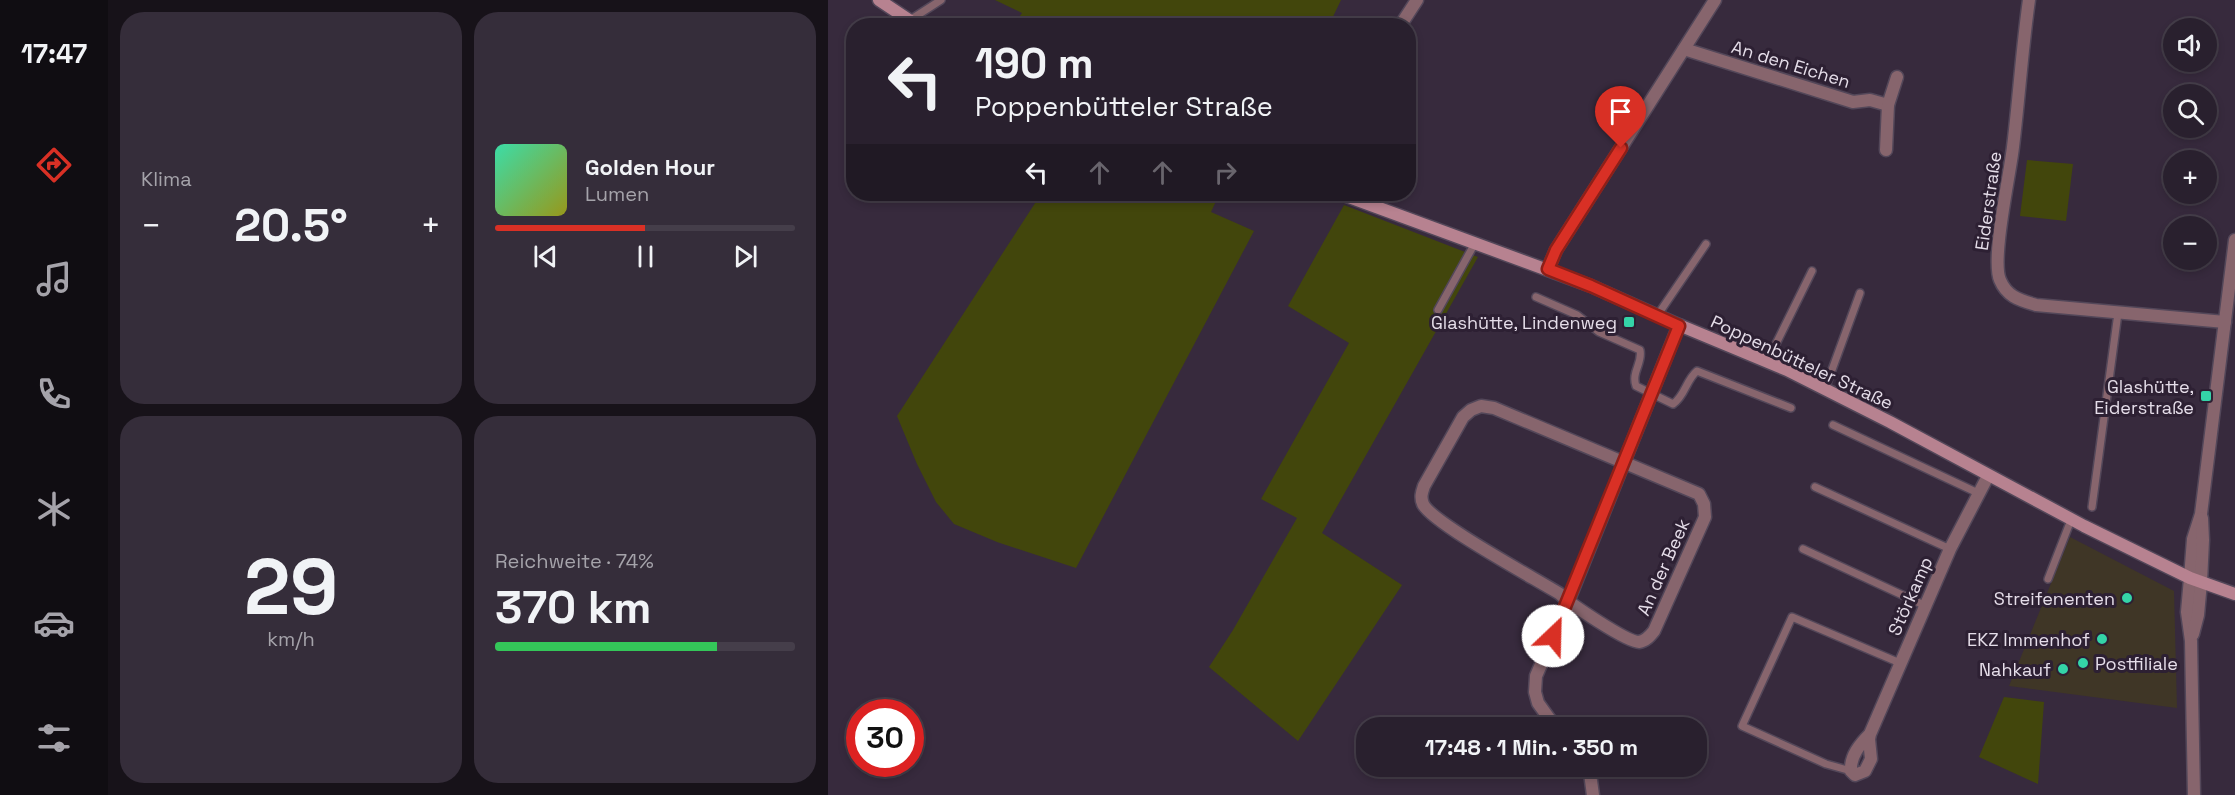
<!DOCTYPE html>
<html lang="de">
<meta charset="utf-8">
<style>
body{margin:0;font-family:"Space Grotesk",sans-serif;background:#352d3a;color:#f1f3f6;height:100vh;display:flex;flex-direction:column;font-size:22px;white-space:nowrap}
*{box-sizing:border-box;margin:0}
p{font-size:20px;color:#a5a3aa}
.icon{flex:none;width:33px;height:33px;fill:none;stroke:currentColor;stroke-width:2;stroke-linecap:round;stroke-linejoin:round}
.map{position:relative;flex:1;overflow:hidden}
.sheet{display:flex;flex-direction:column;gap:12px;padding:12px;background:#171219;width:720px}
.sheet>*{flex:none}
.banner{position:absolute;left:18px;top:18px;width:570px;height:183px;border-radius:24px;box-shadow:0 3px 9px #0003,0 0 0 2px #453e4a;background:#29202e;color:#f1f3f6;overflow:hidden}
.fabs{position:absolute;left:1335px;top:18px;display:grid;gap:12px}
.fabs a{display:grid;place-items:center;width:54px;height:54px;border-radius:50%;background:#29202e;box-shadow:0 3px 9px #0003,0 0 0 2px #453e4a;font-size:30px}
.speed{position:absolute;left:18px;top:699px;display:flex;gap:12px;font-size:30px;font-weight:700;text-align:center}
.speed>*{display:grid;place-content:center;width:78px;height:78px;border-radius:50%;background:#29202e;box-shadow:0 3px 9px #0003,0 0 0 2px #453e4a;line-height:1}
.speed .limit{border:9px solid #d22;background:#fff;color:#111}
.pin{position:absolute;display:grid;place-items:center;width:51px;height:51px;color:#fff;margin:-62px -26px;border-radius:50% 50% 50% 0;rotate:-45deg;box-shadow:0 0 6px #0007}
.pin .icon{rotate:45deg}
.me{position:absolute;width:66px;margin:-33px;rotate:24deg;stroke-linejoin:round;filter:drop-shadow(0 0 4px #0008)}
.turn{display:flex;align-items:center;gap:21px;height:126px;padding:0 30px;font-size:27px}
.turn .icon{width:78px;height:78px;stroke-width:2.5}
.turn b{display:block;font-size:42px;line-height:51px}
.lanes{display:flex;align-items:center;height:57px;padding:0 30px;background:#0003;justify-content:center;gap:30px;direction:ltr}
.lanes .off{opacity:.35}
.big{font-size:45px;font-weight:800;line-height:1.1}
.sheet .widget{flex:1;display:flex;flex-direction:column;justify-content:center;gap:9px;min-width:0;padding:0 21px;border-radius:24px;background:#352d3a}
.sheet .dial{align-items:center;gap:0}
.dial b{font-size:78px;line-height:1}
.song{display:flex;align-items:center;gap:18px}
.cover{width:72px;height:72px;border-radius:9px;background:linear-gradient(135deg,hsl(160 70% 55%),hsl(60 70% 35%))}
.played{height:6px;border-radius:3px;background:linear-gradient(90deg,#d93025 50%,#453e4a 50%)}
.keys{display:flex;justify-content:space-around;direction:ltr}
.heat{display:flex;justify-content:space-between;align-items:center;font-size:33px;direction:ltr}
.charge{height:9px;border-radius:4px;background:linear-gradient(90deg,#34c759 74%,#453e4a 0)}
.sheet .tiles{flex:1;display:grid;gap:12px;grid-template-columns:repeat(2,1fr)}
.trip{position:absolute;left:528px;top:717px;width:351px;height:60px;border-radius:24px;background:#29202e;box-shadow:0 3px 9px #0003,0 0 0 2px #453e4a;font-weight:800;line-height:60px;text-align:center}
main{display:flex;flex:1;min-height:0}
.tab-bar{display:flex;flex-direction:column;width:108px;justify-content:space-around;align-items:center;background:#100d12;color:#a5a3aa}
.tab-bar .icon{width:42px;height:42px}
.tab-bar .selected{color:#d93025}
.tab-bar b{font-size:27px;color:#f1f3f6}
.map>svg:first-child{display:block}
</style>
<main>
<nav class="tab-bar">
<b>17:47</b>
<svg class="icon selected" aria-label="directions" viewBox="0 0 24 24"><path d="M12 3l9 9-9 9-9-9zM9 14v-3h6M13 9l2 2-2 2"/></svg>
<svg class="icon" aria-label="music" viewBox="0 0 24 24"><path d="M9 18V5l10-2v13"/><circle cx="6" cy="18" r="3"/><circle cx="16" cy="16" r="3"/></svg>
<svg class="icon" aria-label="phone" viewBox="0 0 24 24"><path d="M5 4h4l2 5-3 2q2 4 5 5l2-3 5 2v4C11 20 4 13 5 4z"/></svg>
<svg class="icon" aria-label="climate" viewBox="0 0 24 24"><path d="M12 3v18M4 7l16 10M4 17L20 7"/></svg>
<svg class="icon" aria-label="car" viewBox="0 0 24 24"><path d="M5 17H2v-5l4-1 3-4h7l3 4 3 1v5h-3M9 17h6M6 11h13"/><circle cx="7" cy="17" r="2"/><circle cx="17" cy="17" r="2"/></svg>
<svg class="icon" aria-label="filters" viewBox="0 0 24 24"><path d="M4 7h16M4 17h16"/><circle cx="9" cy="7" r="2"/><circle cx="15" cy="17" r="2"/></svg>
</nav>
<section class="sheet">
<div class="tiles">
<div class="widget"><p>Klima</p>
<div class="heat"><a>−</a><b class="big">20.5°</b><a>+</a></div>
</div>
<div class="widget">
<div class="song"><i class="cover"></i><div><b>Golden Hour</b><p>Lumen</p></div></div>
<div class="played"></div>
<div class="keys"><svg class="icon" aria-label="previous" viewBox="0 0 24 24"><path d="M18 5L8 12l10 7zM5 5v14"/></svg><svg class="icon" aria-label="pause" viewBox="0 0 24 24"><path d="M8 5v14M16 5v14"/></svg><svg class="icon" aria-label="next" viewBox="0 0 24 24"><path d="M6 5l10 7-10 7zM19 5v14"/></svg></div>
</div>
<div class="widget dial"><b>29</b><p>km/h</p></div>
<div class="widget"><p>Reichweite · 74%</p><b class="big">370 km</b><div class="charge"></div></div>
</div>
</section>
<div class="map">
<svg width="1407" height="795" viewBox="0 0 1407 795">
<rect width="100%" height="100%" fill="#372a3d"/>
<path fill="#3f3626" d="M1242,537L1346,591L1349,708L1181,686Z"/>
<g fill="#42460c">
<path d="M167,0H513L501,25L185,26L194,13Z"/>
<path d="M1199,160L1245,164L1238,221L1192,216Z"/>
<path d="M213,194H383L390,197L383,212L426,231L248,568L169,542L126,524L108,502L89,464L69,416Z"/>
<path d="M516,205L650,257L494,533L574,585L470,741L381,667L405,630L469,518L433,499L521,343L460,306Z"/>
<path d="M1176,697L1216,702L1210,784L1151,757Z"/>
</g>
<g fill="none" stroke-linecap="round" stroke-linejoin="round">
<g stroke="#534759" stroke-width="10">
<g id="service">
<path d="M82,20L113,0"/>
<path d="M708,297L749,315L771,332L812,350C815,363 803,372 808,386L845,404C857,396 858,380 869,371L963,408"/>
<path d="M610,310L647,243"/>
<path d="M829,316L878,244"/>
<path d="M939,362L984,271"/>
<path d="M997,389L1032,293"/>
<path d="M1005,425L1150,493"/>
<path d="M987,487L1122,549"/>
<path d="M1264,507L1290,313"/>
<path d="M975,549L1098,606"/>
<path d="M1220,579L1243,520"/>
<path d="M1023,771L998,764L914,726L964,617L1072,663"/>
</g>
</g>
<g stroke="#534759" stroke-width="15">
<g id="minor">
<path d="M1201,0C1194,49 1191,98 1185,147C1182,174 1163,259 1172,280C1179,297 1192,300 1208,305L1397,322"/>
<path d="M572,26L589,0"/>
<path d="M856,49L1025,102L1042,100L1060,105"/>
<path d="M1058,150L1060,105L1069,77"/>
<path d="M720,269L728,250L887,0"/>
<path d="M653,406L666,408L871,494L876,504L877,517L826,631C822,636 818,641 811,642C799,642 742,604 732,594C708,579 604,523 595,504C592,497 594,492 596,486L635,417L643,410Z"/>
<path d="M1362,578L1359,612L1363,641L1366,795"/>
<path d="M1365,634L1370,615L1373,582"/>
<path d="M728,728L710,703L707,692L708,676L740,602L851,325"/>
<path d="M1042,734C1032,744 1022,756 1023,771L1027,775L1037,771L1043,759L1041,739L1042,734L1122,549L1160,476"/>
<path d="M761,766L765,795"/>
</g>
</g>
<g stroke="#534759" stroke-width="15">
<g id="tertiary">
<path d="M1362,578L1365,539L1373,514L1407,240"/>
<path d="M1373,582L1375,540L1374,518"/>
</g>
</g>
<g stroke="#534759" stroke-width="15">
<g id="secondary">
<path d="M51,0L90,26"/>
<path d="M513,194L763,286L851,325L959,370L1062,422L1256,526L1362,578L1407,594"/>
</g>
</g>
<use href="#service" stroke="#87656d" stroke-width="7"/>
<use href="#minor" stroke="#87656d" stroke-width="12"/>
<use href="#tertiary" stroke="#87656d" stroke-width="12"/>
<use href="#secondary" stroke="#b78290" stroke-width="12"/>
</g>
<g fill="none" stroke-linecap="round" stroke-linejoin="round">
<g stroke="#8d1f18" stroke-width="15">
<path id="route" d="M725,636L851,326L763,286L720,269L728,250L793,148"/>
</g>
<use href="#route" stroke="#d93025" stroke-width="10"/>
</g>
<g fill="#34d4a8" stroke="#2d2033" stroke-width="2">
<rect x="795" y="316" width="12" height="12" rx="3"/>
<rect x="1372" y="390" width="12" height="12" rx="3"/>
<circle cx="1299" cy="598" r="6"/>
<circle cx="1274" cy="639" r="6"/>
<circle cx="1255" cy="663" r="6"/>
<circle cx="1235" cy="669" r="6"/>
</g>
<g text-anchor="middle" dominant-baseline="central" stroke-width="6" stroke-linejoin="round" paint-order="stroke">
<g font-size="18" fill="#e5dde9" stroke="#2d2033">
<text transform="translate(963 64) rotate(17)">An den Eichen</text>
<text transform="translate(1160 201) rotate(-82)">Eiderstraße</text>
<text transform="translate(974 362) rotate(25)">Poppenbütteler Straße</text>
<text transform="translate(835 567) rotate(-66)">An der Beek</text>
<text transform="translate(1082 596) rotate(-66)">Störkamp</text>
</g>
<g font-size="18" fill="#e5dde9" stroke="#2d2033" text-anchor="end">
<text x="789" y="322">Glashütte, Lindenweg</text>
<text x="1366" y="386">Glashütte,<tspan x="1366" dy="21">Eiderstraße</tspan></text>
<text x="1287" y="598">Streifenenten</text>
<text x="1262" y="639">EKZ Immenhof</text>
<text x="1267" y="663" text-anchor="start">Postfiliale</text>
<text x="1223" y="669">Nahkauf</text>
</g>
</g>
</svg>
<div class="fabs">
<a><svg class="icon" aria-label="sound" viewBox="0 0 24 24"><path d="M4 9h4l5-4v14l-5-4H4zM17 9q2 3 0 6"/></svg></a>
<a><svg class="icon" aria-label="search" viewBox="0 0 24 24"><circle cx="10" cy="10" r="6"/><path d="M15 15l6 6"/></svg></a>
<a>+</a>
<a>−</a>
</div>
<div class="speed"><div class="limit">30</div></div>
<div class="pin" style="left:793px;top:148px;background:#d93025"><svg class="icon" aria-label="arrive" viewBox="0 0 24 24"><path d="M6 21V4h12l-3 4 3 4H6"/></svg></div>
<svg class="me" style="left:725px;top:636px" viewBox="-20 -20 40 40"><circle r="19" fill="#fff"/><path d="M0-13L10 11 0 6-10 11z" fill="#d93025"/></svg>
<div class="trip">17:48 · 1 Min. · 350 m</div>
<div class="banner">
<div class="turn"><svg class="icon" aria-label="left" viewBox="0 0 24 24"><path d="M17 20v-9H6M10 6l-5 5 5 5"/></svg><div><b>190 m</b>Poppenbütteler Straße</div></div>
<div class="lanes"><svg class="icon" aria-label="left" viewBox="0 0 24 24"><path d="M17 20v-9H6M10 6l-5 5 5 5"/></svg><svg class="icon off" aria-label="ahead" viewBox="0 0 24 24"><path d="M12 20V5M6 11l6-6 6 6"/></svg><svg class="icon off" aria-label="ahead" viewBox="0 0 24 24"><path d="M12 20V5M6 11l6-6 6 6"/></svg><svg class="icon off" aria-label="right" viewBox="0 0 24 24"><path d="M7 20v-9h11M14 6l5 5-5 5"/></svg></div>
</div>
</div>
</main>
